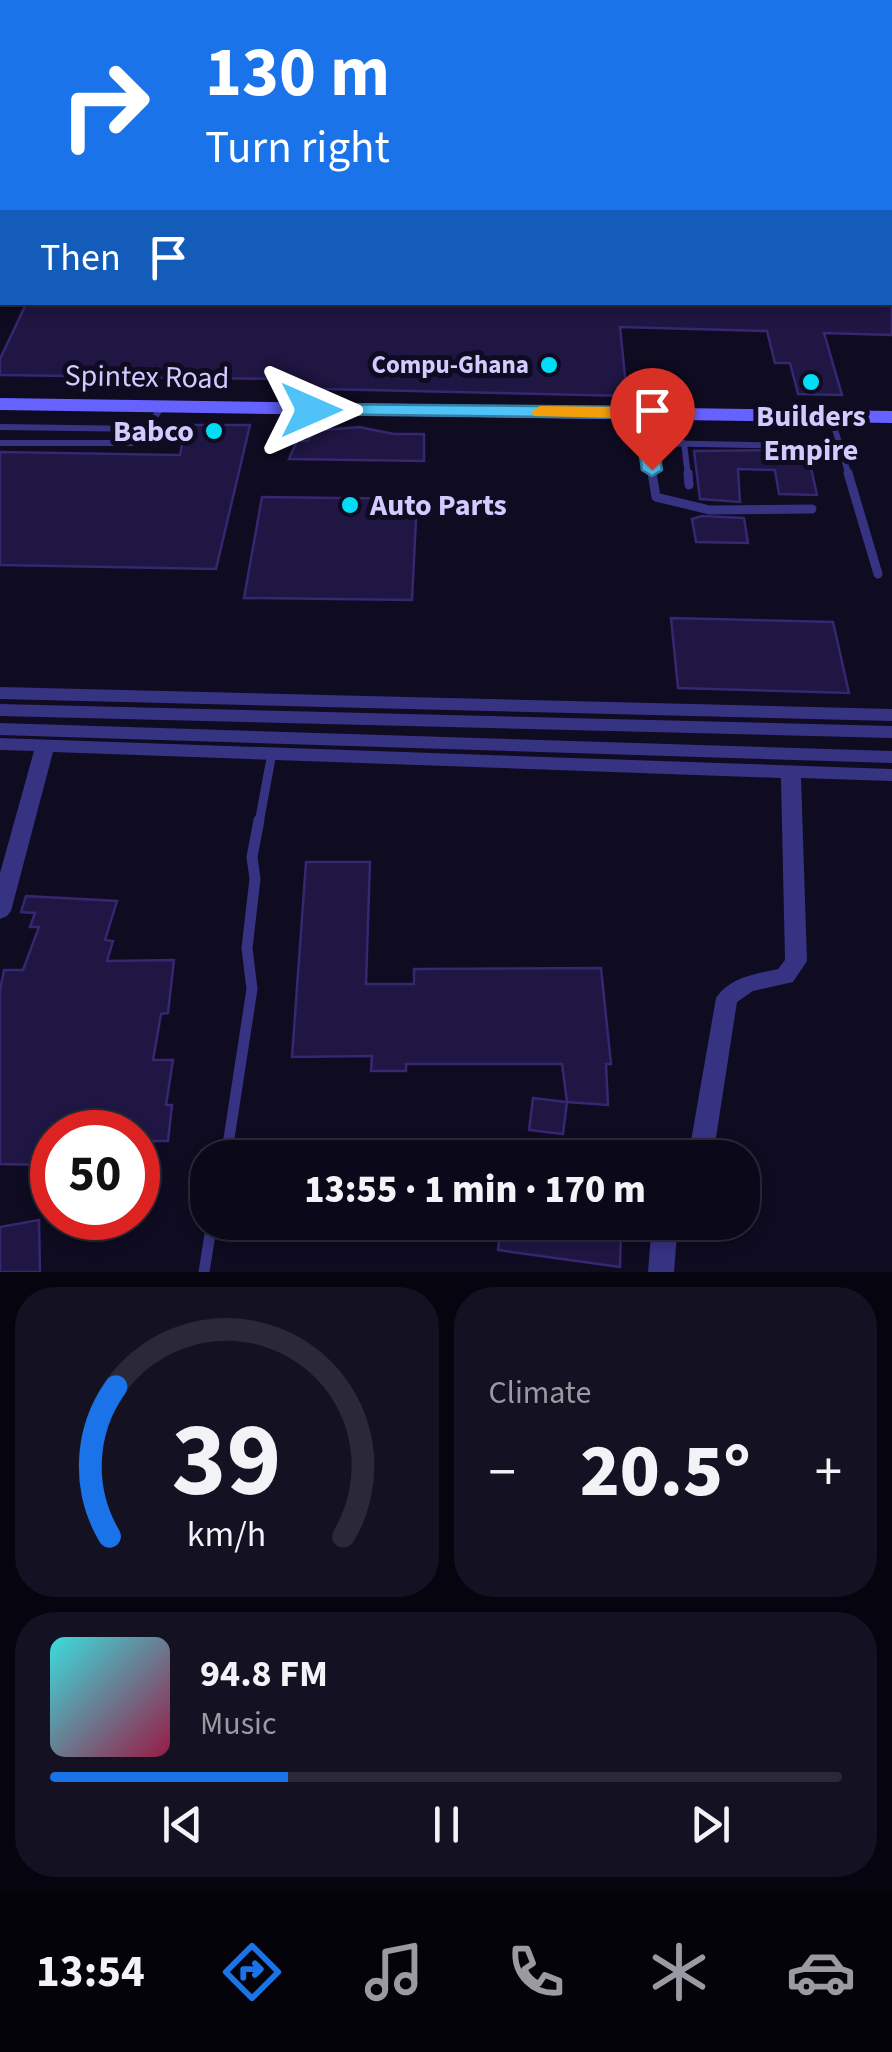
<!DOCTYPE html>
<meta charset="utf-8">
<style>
body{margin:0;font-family:"Source Sans 3",sans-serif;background:#141122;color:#f1f3f6;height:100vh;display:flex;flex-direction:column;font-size:38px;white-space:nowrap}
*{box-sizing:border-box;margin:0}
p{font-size:32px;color:#9a9aa2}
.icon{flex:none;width:55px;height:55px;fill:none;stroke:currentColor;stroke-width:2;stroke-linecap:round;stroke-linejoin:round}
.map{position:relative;height:1272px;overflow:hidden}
.details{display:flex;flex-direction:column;gap:15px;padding:15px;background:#06040e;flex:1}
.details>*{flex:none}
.banner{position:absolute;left:0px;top:0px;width:892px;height:305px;box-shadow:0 5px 15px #0003,0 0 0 2px #2b2938;background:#1a73e8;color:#fff;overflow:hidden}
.speed{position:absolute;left:30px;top:1110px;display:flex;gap:20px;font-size:50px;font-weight:700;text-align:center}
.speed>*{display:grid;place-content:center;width:130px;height:130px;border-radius:50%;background:#0b0819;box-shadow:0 5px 15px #0003,0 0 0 2px #2b2938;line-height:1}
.speed .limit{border:15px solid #d22;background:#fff;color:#111}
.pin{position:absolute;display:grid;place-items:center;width:85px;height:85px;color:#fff;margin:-102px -42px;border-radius:50% 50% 50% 0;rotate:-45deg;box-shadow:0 0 10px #0007}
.pin .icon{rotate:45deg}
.me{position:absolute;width:110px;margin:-55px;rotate:90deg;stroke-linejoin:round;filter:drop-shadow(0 0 8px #0008)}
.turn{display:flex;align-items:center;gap:35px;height:210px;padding:0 40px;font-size:45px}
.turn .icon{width:130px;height:130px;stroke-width:2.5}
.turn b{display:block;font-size:70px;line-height:85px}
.then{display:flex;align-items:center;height:95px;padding:0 40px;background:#0003;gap:20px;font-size:38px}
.big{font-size:75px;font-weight:800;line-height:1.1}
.details .tile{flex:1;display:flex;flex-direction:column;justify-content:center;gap:15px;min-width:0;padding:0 35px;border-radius:40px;background:#141122}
.details .dial{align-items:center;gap:0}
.dial svg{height:260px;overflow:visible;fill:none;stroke:#2b2938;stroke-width:7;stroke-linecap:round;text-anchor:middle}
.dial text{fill:#f1f3f6;stroke:none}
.song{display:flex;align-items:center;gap:30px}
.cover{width:120px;height:120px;border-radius:15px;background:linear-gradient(135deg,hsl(180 70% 55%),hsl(340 70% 35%))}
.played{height:10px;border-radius:5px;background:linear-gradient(90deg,#1a73e8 30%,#2b2938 30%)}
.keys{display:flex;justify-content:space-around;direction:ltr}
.heat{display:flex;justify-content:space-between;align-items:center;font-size:55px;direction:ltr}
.details .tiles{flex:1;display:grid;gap:15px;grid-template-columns:1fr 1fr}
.tile:last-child{grid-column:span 2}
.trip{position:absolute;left:190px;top:1140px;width:570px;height:100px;border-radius:40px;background:#0b0819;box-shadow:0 5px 15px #0003,0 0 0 2px #2b2938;font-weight:800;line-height:100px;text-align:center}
.dock{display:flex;height:160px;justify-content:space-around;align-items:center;background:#04030a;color:#9a9aa2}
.dock .icon{width:70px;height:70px}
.dock .on{color:#1a73e8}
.dock b{font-size:45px;color:#f1f3f6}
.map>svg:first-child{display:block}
</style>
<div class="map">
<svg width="892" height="1272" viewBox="0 0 892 1272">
<rect width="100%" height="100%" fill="#0f0b21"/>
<g fill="#1f1643" stroke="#352770" stroke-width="2.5">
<path d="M27,302H892V335L824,333L842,395L798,394L790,363H775L767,331L620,327L627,396L279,388L281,379L0,375V359Z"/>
<path d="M186,425H250L216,569L0,565V452L180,455Z"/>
<path d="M359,427L394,434H424V461L289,459L297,441H308L312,431Z"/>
<path d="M800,450H807L817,495L779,494L775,470L738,469L740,502L700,499L694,451Z"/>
<path d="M262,497L417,499L412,600L244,598Z"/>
<path d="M702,516L744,518L748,543L696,542L692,519Z"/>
<path d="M671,618L833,622L849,693L678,688Z"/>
<path d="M306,862H370L366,984H414V969L601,968L611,1064H606L608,1105L567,1102L562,1064H406V1071H371L372,1056L292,1057Z"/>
<path d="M26,896L117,901L105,940L113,941L107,961L174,960L168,1013L161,1014L153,1060H173L166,1105H172L168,1141H153L148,1176L138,1175V1132H91L93,1123L52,1124V1165L0,1164V990L4,970H23L39,927H30L35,913L21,912Z"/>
<path d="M533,1098L567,1102L563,1134L529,1130Z"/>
<path d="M39,1220L40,1272H0V1227Z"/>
<path d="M502,1222H554L621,1231L620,1267L498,1250Z"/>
</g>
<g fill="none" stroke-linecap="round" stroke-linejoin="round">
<g stroke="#363383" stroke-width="6">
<path d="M643,413L653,476"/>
<path d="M831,416L849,476"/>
<path d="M0,427L146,429"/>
<path d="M0,443H132L139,440L161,408"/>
<path d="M648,443L795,446"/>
<path d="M684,443L688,476"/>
</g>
<g stroke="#363383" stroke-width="9">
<path d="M652,473L656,497L710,510L812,509"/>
<path d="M688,473L689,485"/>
<path d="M848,473L878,574"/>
<path d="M259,823L272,753"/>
</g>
<g stroke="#363383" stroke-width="11">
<path d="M226,1158L252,989L247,948L255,879L252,857L259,820"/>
<path d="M204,1272L212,1222"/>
</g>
<g fill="#363383" fill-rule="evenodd">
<path d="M22,0H96L98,2H26Z"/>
<path d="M566,0H576L578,2H568Z"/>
<path d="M684,0H694L696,2H686Z"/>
<rect x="890" y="20" width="2" height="6"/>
<path d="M0,687L892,709V721L0,699Z"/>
<path d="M0,704L892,726V738L0,716Z"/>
<path d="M0,723L892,751V763L0,735Z"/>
<path d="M0,738L892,769V781L801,778L807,961L793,982L753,991L737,1002L715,1144L707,1158H680L691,1141L716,998C730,977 755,974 778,969L785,960L781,778L53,752L11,911L7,916L0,919V873L34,751L0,750Z"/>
<path d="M464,1139L531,1148L540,1151L543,1158L455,1156L452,1149L455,1142Z"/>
<path d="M652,1222H678L674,1272H648Z"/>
</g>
<path fill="#6662ff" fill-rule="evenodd" d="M0,398L892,411V423L0,410Z"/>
<g fill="#ff469e" fill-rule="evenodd">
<rect x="0" y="35" width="2" height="10"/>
<rect x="890" y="45" width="2" height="10"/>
</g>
</g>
<path fill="#4fc3f7" stroke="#337fa1" stroke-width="2.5" d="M311,404L643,407L653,413L662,470L652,476L642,470L635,418L304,414L301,410Z"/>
<path fill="#f59e0b" d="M540,406L618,407L628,412L618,418L534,416L531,412Z"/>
<g fill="#00ddf6" stroke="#0f0b21" stroke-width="4">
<circle cx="549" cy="365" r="10"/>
<circle cx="811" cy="382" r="10"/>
<circle cx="214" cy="431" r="10"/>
<circle cx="350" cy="505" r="10"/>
</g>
<g text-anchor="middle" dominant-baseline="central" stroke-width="10" stroke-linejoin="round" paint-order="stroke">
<g font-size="25" font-weight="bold" fill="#d1cbff" stroke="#0f0b21" text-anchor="end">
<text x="529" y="365">Compu-Ghana</text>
</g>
<g font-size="30" fill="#d1cbff" stroke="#0f0b21">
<text transform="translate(147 377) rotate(1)">Spintex Road</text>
</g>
<g font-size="30" font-weight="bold" fill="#d1cbff" stroke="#0f0b21">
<text x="811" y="416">Builders<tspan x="811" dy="34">Empire</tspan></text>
<text x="194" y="431" text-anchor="end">Babco</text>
<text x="370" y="505" text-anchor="start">Auto Parts</text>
</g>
</g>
</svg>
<div class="speed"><div class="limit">50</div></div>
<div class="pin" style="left:652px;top:470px;background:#d93025"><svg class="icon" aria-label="arrive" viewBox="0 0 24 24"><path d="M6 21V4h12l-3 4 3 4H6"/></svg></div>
<svg class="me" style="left:311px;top:410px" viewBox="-20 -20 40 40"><path d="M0-17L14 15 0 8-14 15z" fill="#4fc3f7" stroke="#fff" stroke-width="4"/></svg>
<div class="trip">13:55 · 1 min · 170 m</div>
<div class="banner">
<div class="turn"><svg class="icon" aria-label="right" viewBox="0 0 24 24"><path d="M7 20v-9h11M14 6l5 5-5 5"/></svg><div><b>130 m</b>Turn right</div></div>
<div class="then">Then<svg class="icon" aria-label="arrive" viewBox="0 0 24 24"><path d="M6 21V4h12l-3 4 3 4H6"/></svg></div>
</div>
</div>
<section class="details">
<div class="tiles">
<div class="tile dial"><svg viewBox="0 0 100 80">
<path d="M14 69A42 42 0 1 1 86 69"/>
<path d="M14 69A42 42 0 0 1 16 23" stroke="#1a73e8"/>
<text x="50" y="56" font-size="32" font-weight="700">39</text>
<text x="50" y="72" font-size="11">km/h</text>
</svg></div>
<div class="tile"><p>Climate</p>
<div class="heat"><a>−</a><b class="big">20.5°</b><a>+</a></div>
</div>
<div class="tile">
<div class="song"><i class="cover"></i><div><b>94.8 FM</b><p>Music</p></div></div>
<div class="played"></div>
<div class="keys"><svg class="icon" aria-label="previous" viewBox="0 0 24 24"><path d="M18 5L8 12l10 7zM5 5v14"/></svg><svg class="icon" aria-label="pause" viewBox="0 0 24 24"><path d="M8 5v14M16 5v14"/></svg><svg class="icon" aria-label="next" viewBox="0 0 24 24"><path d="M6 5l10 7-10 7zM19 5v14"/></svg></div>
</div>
</div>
</section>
<nav class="dock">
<b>13:54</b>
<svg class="icon on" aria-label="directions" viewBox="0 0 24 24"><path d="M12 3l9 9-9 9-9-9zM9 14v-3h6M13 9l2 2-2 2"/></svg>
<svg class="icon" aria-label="music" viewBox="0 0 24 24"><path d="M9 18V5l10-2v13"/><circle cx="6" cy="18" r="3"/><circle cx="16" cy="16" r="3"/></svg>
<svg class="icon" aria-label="phone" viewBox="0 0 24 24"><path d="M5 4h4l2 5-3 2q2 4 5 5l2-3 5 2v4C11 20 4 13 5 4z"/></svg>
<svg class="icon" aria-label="climate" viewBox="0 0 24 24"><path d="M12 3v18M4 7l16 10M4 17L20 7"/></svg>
<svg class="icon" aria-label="car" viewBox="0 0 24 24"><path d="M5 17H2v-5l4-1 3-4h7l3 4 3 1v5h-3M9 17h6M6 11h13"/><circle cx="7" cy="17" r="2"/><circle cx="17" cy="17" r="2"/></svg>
</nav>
